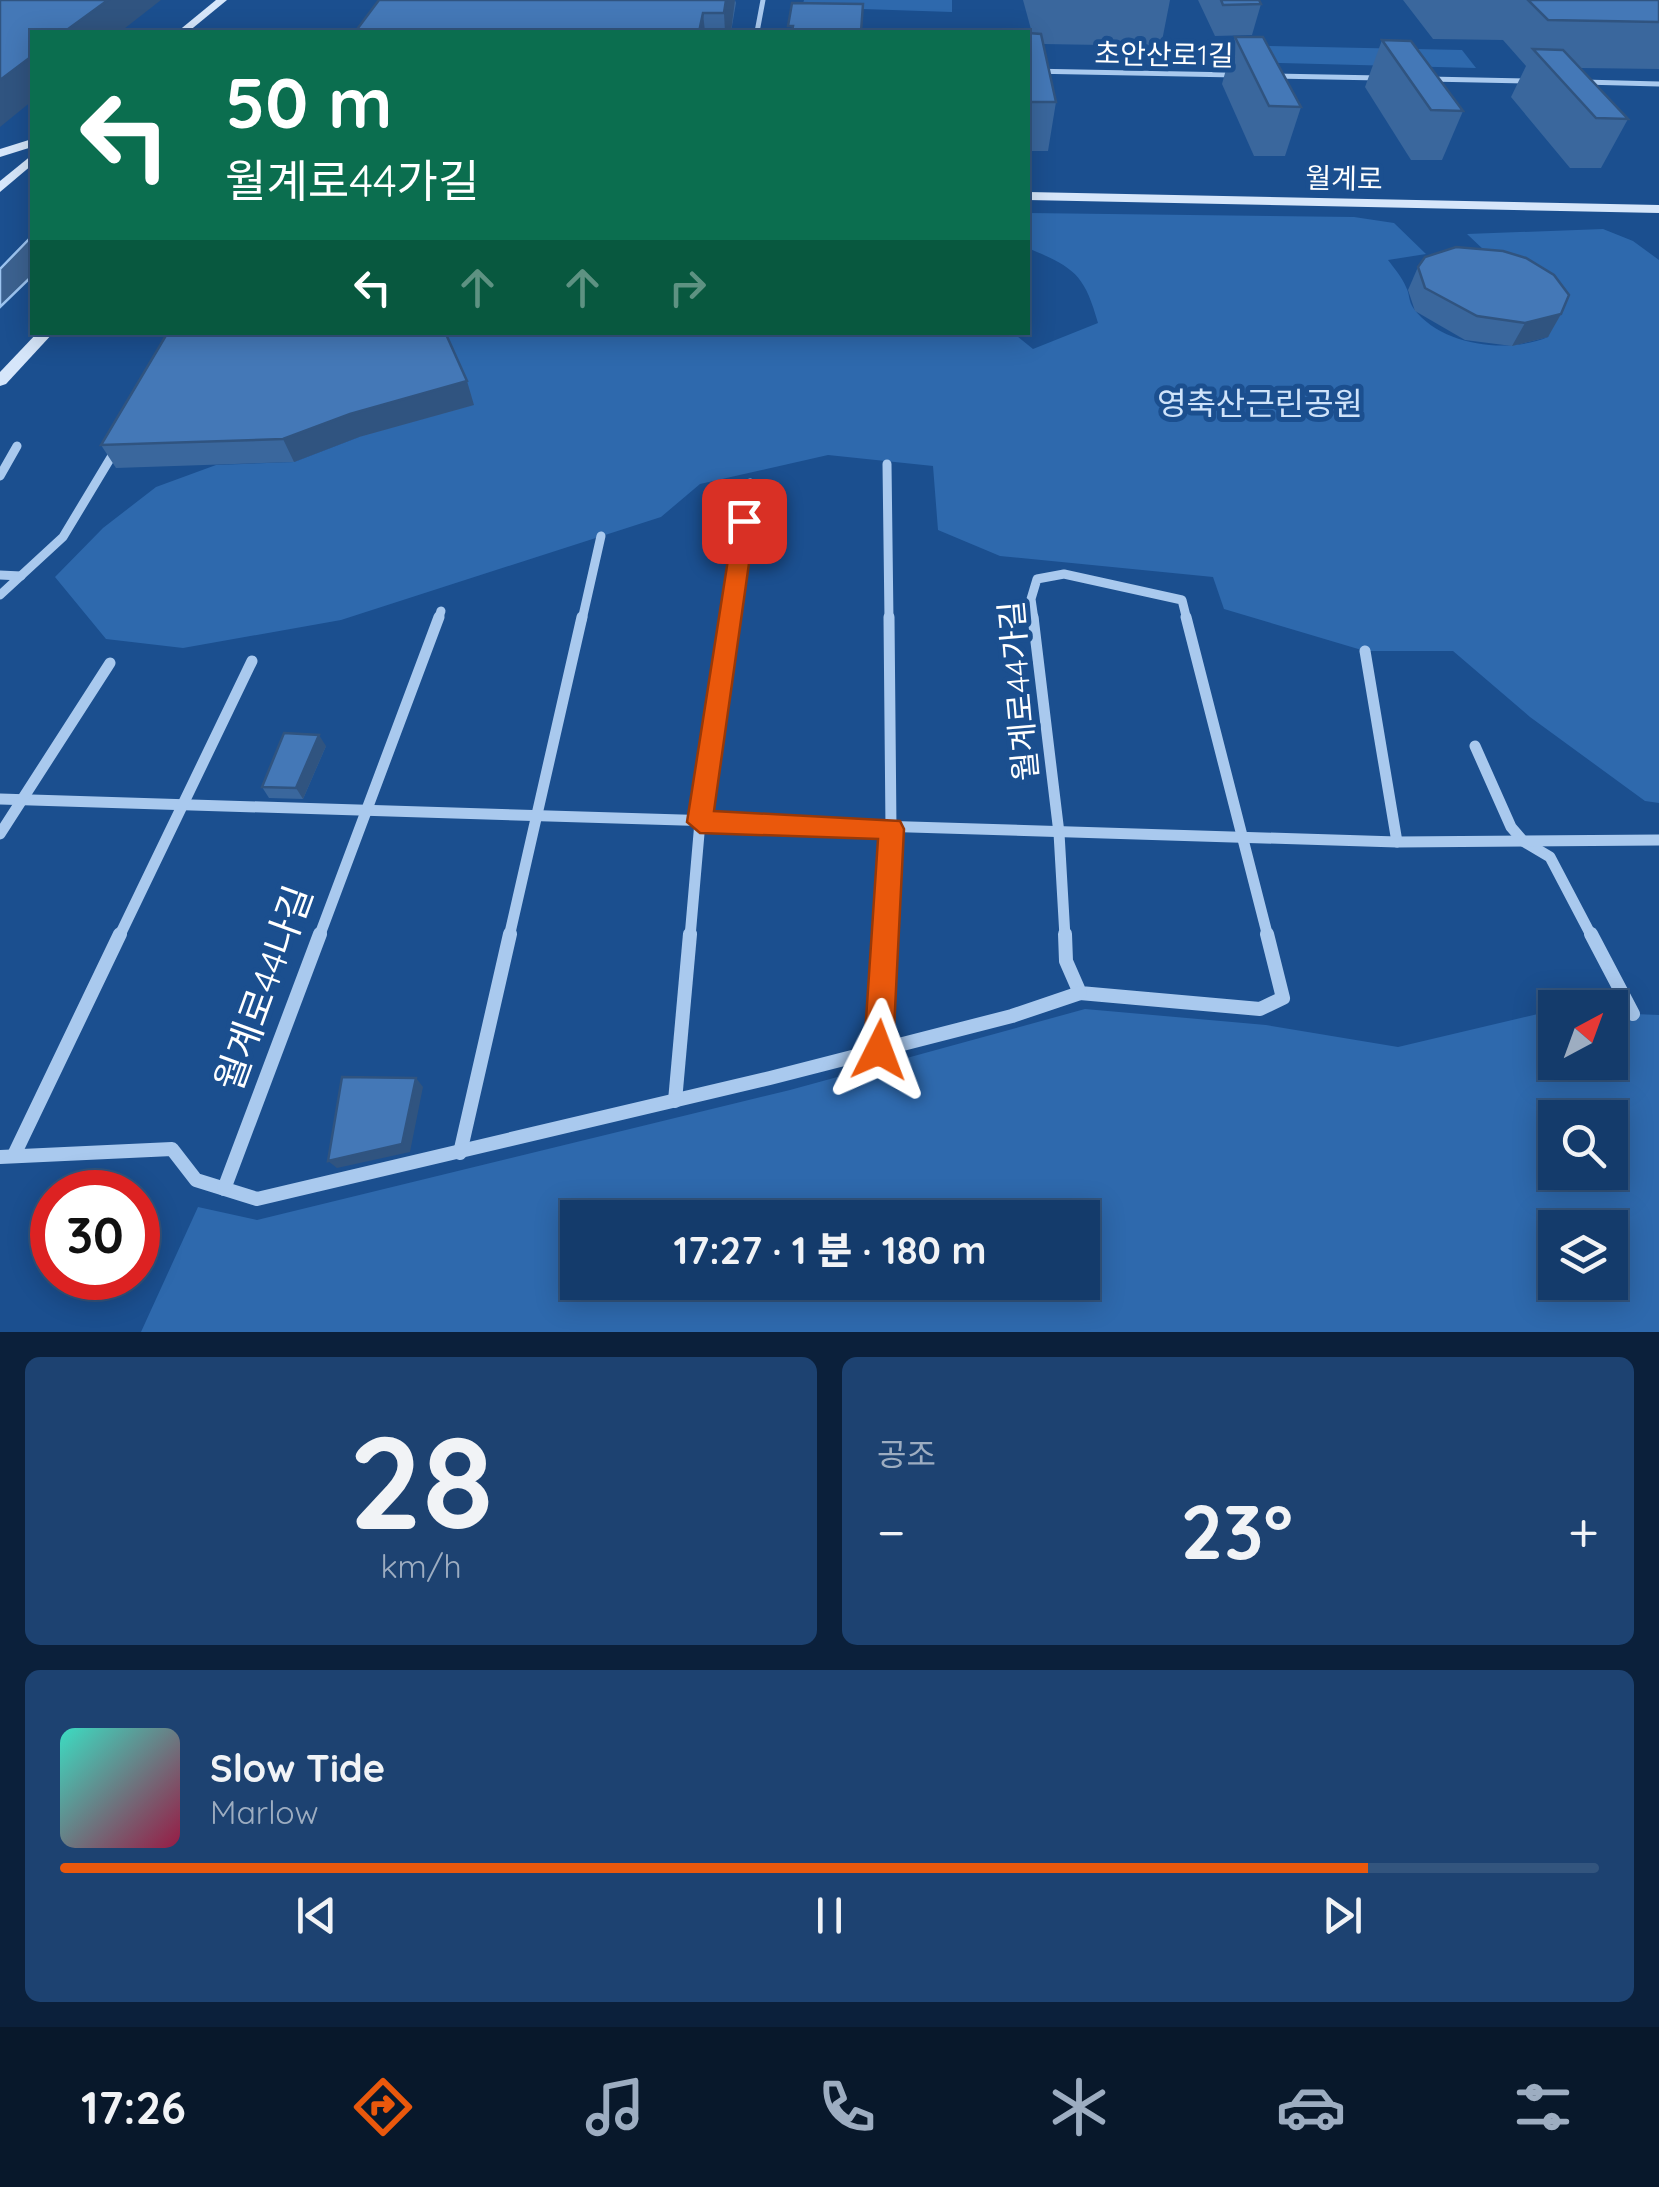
<!DOCTYPE html>
<html lang="ko">
<meta charset="utf-8">
<style>
body{margin:0;font-family:Quicksand,"Noto Sans KR",sans-serif;background:#1d4271;color:#f1f3f6;height:100vh;display:flex;flex-direction:column;font-size:38px;white-space:nowrap}
*{box-sizing:border-box;margin:0}
p{font-size:32px;color:#9dadc1}
.icon{flex:none;width:55px;height:55px;fill:none;stroke:currentColor;stroke-width:2;stroke-linecap:round;stroke-linejoin:round}
.map{position:relative;height:1332px;overflow:hidden}
.panel{display:flex;flex-direction:column;gap:25px;padding:25px;background:#0b203b;flex:1}
.panel>*{flex:none}
.top-card{position:absolute;left:30px;top:30px;width:1000px;height:305px;border-radius:0px;box-shadow:0 5px 25px #0003,0 0 0 2px #33557e;background:#0b6e4f;color:#fff;overflow:hidden}
.needle{width:65px;rotate:41deg}
.tools{position:absolute;left:1538px;top:990px;display:grid;gap:20px}
.tools a{display:grid;place-items:center;width:90px;height:90px;border-radius:0px;background:#143b6b;box-shadow:0 5px 25px #0003,0 0 0 2px #33557e;font-size:50px}
.speed{position:absolute;left:30px;top:1170px;display:flex;gap:20px;font-size:50px;font-weight:700;text-align:center}
.speed>*{display:grid;place-content:center;width:130px;height:130px;border-radius:50%;background:#143b6b;box-shadow:0 5px 25px #0003,0 0 0 2px #33557e;line-height:1}
.speed .limit{border:15px solid #d22;background:#fff;color:#111}
.pin{position:absolute;display:grid;place-items:center;width:85px;height:85px;color:#fff;margin:-42px;border-radius:20px;box-shadow:0 5px 15px #0006}
.me{position:absolute;width:110px;margin:-55px;rotate:3deg;stroke-linejoin:round;filter:drop-shadow(0 0 8px #0008)}
.turn{display:flex;align-items:center;gap:35px;height:210px;padding:0 30px;font-size:45px}
.turn .icon{width:130px;height:130px;stroke-width:2.5}
.turn b{display:block;font-size:70px;line-height:85px}
.lanes{display:flex;align-items:center;height:95px;padding:0 30px;background:#0003;justify-content:center;gap:50px;direction:ltr}
.lanes .off{opacity:.35}
.big{font-size:75px;font-weight:800;line-height:1.1}
.panel .card{flex:1;display:flex;flex-direction:column;justify-content:center;gap:15px;min-width:0;padding:0 35px;border-radius:15px;background:#1d4271}
.panel .dial{align-items:center;gap:0}
.dial b{font-size:130px;line-height:1}
.song{display:flex;align-items:center;gap:30px}
.cover{width:120px;height:120px;border-radius:15px;background:linear-gradient(135deg,hsl(170 70% 55%),hsl(340 70% 35%))}
.played{height:10px;border-radius:5px;background:linear-gradient(90deg,#ea580c 85%,#33557e 85%)}
.keys{display:flex;justify-content:space-around;direction:ltr}
.heat{display:flex;justify-content:space-between;align-items:center;font-size:55px;direction:ltr}
.panel .tiles{flex:1;display:grid;gap:25px;grid-template-columns:1fr 1fr}
.card:last-child{grid-column:span 2}
.trip{position:absolute;left:560px;top:1200px;width:540px;height:100px;border-radius:0px;background:#143b6b;box-shadow:0 5px 25px #0003,0 0 0 2px #33557e;font-weight:800;line-height:100px;text-align:center}
.menu{display:flex;height:160px;justify-content:space-around;align-items:center;background:#08182b;color:#9dadc1}
.menu .icon{width:70px;height:70px}
.menu .on{color:#ea580c}
.menu b{font-size:45px;color:#f1f3f6}
.map>svg:first-child{display:block}
</style>
<div class="map">
<svg width="1659" height="1332" viewBox="0 0 1659 1332">
<rect width="100%" height="100%" fill="#1b4f8f"/>
<g fill="#2e69ad" fill-rule="evenodd">
<path d="M804,0H952V12L802,7Z"/>
<path d="M1228,45L1462,50L1476,68L1237,62Z"/>
<path d="M1028,213L1354,217L1394,223L1426,254L1388,260C1394,268 1402,277 1406,287C1410,294 1408,301 1414,309C1442,346 1508,354 1548,337L1556,318L1467,234L1603,229L1633,241L1659,260V803L1645,801L1530,717L1453,651H1365L1224,609L1213,577L1000,556L938,530L933,466L828,455L700,484L661,517L341,620L183,648L106,639L55,577L103,528L156,487L216,465L294,462L359,437L442,333L1012,332L1033,349L1098,323C1084,273 1074,268 1028,248Z"/>
<path d="M1085,1009L1266,1025L1398,1047L1555,1010V1062H1610V1013L1659,1015V1332H141L198,1207L257,1220L790,1090ZM1555,1118H1610V1172H1555ZM578,1218H1082V1282H578ZM1555,1228H1610V1282H1555Z"/>
</g>
<path fill="#3c6290" stroke="#9cc4f0" stroke-width="2.5" d="M32,236V276L0,307V269Z"/>
<g fill="none" stroke-linecap="round" stroke-linejoin="round">
<g stroke="#a9c9ee" stroke-width="5">
<path d="M757,32L763,0"/>
<path d="M1028,71L1236,75"/>
<path d="M1273,76L1381,78"/>
<path d="M1428,79L1531,81"/>
<path d="M1583,82L1659,84"/>
</g>
<g stroke="#a9c9ee" stroke-width="9">
<path d="M887,464L889,620"/>
<path d="M0,476L17,446"/>
<path d="M0,575L21,576"/>
<path d="M0,595L63,537L116,449"/>
<path d="M438,620L441,611"/>
<path d="M582,620L601,536"/>
<path d="M730,620L750,483"/>
<path d="M1034,620L1031,599L1037,579L1064,574L1182,600L1187,620"/>
</g>
<g stroke="#a9c9ee" stroke-width="11">
<path d="M1033,617L1059,833L1065,937"/>
<path d="M1186,617L1268,937"/>
<path d="M1365,651L1397,842"/>
<path d="M1475,746L1511,827L1523,841L1550,857L1592,937"/>
<path d="M0,799L1397,842L1659,840"/>
<path d="M0,834L110,663"/>
<path d="M119,937L252,661"/>
<path d="M319,937L439,617"/>
<path d="M509,937L582,617"/>
<path d="M690,937L700,822L730,617"/>
<path d="M885,937L891,829L889,617"/>
</g>
<g stroke="#a9c9ee" stroke-width="14">
<path d="M1065,934L1066,961L1080,993L1260,1009L1283,998L1267,934"/>
<path d="M1591,934L1633,1014"/>
<path d="M879,1050L885,934"/>
<path d="M675,1101L690,934"/>
<path d="M460,1153L510,934"/>
<path d="M14,1155L120,934"/>
<path d="M0,1157L172,1149L196,1180L257,1199L770,1078L1012,1016L1080,993"/>
<path d="M224,1189L320,934"/>
</g>
<g fill="#d6e6fa" fill-rule="evenodd">
<path d="M216,0H227L188,32H177Z"/>
<path d="M32,139V147L0,157V149Z"/>
<path d="M32,155V165L0,192V181Z"/>
<path d="M1028,192L1659,205V213L1028,200Z"/>
<path d="M38,332H54L6,384L0,386V372Z"/>
</g>
</g>
<g fill="#3a679d">
<path d="M379,0H735L736,3L731,32H355Z"/>
<path d="M1023,0H1170L1161,46L1043,44L1056,102L1048,151H1028V33H1032Z"/>
<path d="M1198,0H1259L1261,4L1252,35L1215,36Z"/>
<path d="M1403,0H1659V69L1580,68L1628,119L1601,168H1570L1511,97L1526,66L1503,40L1433,39Z"/>
<path d="M1235,37L1301,107L1285,156H1254L1222,84Z"/>
<path d="M1382,40L1463,111L1442,160H1411L1365,87Z"/>
<path d="M1418,267L1561,314L1548,337L1512,346L1465,340L1415,311L1408,290Z"/>
<path d="M474,405L359,437L294,462L116,468L101,445Z"/>
<path d="M326,746L303,799L269,798L262,787Z"/>
</g>
<g fill="#305480">
<path d="M108,0H161L120,32H64Z"/>
<path d="M726,0H735L731,32H725L724,13Z"/>
<path d="M703,13L705,32H699Z"/>
<path d="M32,56V101L0,127V80Z"/>
<path d="M1561,314L1548,337L1512,346L1525,323Z"/>
<path d="M467,381L474,405L359,437L294,462L283,439L350,414Z"/>
<path d="M319,735L326,746L303,799L296,788Z"/>
<path d="M416,1078L423,1087L410,1152L337,1168L328,1161Z"/>
</g>
<g fill="#4478b7" stroke="#305480" stroke-width="2.5">
<path d="M0,0H108L64,32H32V56L0,80Z"/>
<path d="M379,0H726L724,13H703L699,32H355Z"/>
<path d="M1221,0H1259L1261,4L1223,5Z"/>
<path d="M1528,0H1659V22L1548,20Z"/>
<path d="M792,3L863,4L861,32H792L793,26H788Z"/>
<path d="M1028,33L1041,34L1056,102H1028Z"/>
<path d="M1235,37H1263L1301,107L1269,106Z"/>
<path d="M1382,40L1411,41L1463,111L1431,110Z"/>
<path d="M1533,49L1563,50L1628,119L1596,118Z"/>
<path d="M1456,247L1503,251L1526,258L1554,275L1569,295L1561,314L1525,323L1477,316L1425,288L1418,267L1425,257Z"/>
<path d="M168,332H445L467,381L350,414L283,439L101,445Z"/>
<path d="M284,733L319,735L296,788L262,787Z"/>
<path d="M342,1077L416,1078L402,1144L328,1161Z"/>
</g>
<path fill="#ea580c" stroke="#983908" stroke-width="2.5" d="M744,514L755,521L714,811L900,821L904,829L893,1050L889,1061L879,1065L868,1061L864,1050L878,839L700,833L687,822L734,521Z"/>
<g text-anchor="middle" dominant-baseline="central" stroke-width="10" stroke-linejoin="round" paint-order="stroke">
<g font-size="28" fill="#fff" stroke="#1b4f8f">
<text transform="translate(1164 54) rotate(1)">초안산로1길</text>
<text transform="translate(1344 178) rotate(1)">월계로</text>
</g>
<g font-size="32" fill="#cfe3fa" stroke="#1b4f8f">
<text x="1260" y="403">영축산근린공원</text>
</g>
<g font-size="32" fill="#fff" stroke="#1b4f8f">
<text transform="translate(1018 691) rotate(-95)">월계로44가길</text>
</g>
<g font-size="38" fill="#fff" stroke="#1b4f8f">
<text transform="translate(263 988) rotate(-70)">월계로44나길</text>
</g>
</g>
</svg>
<div class="tools">
<a><svg class="needle" viewBox="-14 -14 28 28"><path d="M0-13l5 13h-10z" fill="#e53935"/><path d="M0 13l5-13h-10z" fill="#9dadc1"/></svg></a>
<a><svg class="icon" aria-label="search" viewBox="0 0 24 24"><circle cx="10" cy="10" r="6"/><path d="M15 15l6 6"/></svg></a>
<a><svg class="icon" aria-label="layers" viewBox="0 0 24 24"><path d="M12 4l9 5-9 5-9-5zM3 14l9 5 9-5"/></svg></a>
</div>
<div class="speed"><div class="limit">30</div></div>
<div class="pin" style="left:744px;top:521px;background:#d93025"><svg class="icon" aria-label="arrive" viewBox="0 0 24 24"><path d="M6 21V4h12l-3 4 3 4H6"/></svg></div>
<svg class="me" style="left:879px;top:1050px" viewBox="-20 -20 40 40"><path d="M0-17L14 15 0 8-14 15z" fill="#ea580c" stroke="#fff" stroke-width="4"/></svg>
<div class="trip">17:27 · 1 분 · 180 m</div>
<div class="top-card">
<div class="turn"><svg class="icon" aria-label="left" viewBox="0 0 24 24"><path d="M17 20v-9H6M10 6l-5 5 5 5"/></svg><div><b>50 m</b>월계로44가길</div></div>
<div class="lanes"><svg class="icon" aria-label="left" viewBox="0 0 24 24"><path d="M17 20v-9H6M10 6l-5 5 5 5"/></svg><svg class="icon off" aria-label="ahead" viewBox="0 0 24 24"><path d="M12 20V5M6 11l6-6 6 6"/></svg><svg class="icon off" aria-label="ahead" viewBox="0 0 24 24"><path d="M12 20V5M6 11l6-6 6 6"/></svg><svg class="icon off" aria-label="right" viewBox="0 0 24 24"><path d="M7 20v-9h11M14 6l5 5-5 5"/></svg></div>
</div>
</div>
<section class="panel">
<div class="tiles">
<div class="card dial"><b>28</b><p>km/h</p></div>
<div class="card"><p>공조</p>
<div class="heat"><a>−</a><b class="big">23°</b><a>+</a></div>
</div>
<div class="card">
<div class="song"><i class="cover"></i><div><b>Slow Tide</b><p>Marlow</p></div></div>
<div class="played"></div>
<div class="keys"><svg class="icon" aria-label="previous" viewBox="0 0 24 24"><path d="M18 5L8 12l10 7zM5 5v14"/></svg><svg class="icon" aria-label="pause" viewBox="0 0 24 24"><path d="M8 5v14M16 5v14"/></svg><svg class="icon" aria-label="next" viewBox="0 0 24 24"><path d="M6 5l10 7-10 7zM19 5v14"/></svg></div>
</div>
</div>
</section>
<nav class="menu">
<b>17:26</b>
<svg class="icon on" aria-label="directions" viewBox="0 0 24 24"><path d="M12 3l9 9-9 9-9-9zM9 14v-3h6M13 9l2 2-2 2"/></svg>
<svg class="icon" aria-label="music" viewBox="0 0 24 24"><path d="M9 18V5l10-2v13"/><circle cx="6" cy="18" r="3"/><circle cx="16" cy="16" r="3"/></svg>
<svg class="icon" aria-label="phone" viewBox="0 0 24 24"><path d="M5 4h4l2 5-3 2q2 4 5 5l2-3 5 2v4C11 20 4 13 5 4z"/></svg>
<svg class="icon" aria-label="climate" viewBox="0 0 24 24"><path d="M12 3v18M4 7l16 10M4 17L20 7"/></svg>
<svg class="icon" aria-label="car" viewBox="0 0 24 24"><path d="M5 17H2v-5l4-1 3-4h7l3 4 3 1v5h-3M9 17h6M6 11h13"/><circle cx="7" cy="17" r="2"/><circle cx="17" cy="17" r="2"/></svg>
<svg class="icon" aria-label="filters" viewBox="0 0 24 24"><path d="M4 7h16M4 17h16"/><circle cx="9" cy="7" r="2"/><circle cx="15" cy="17" r="2"/></svg>
</nav>
